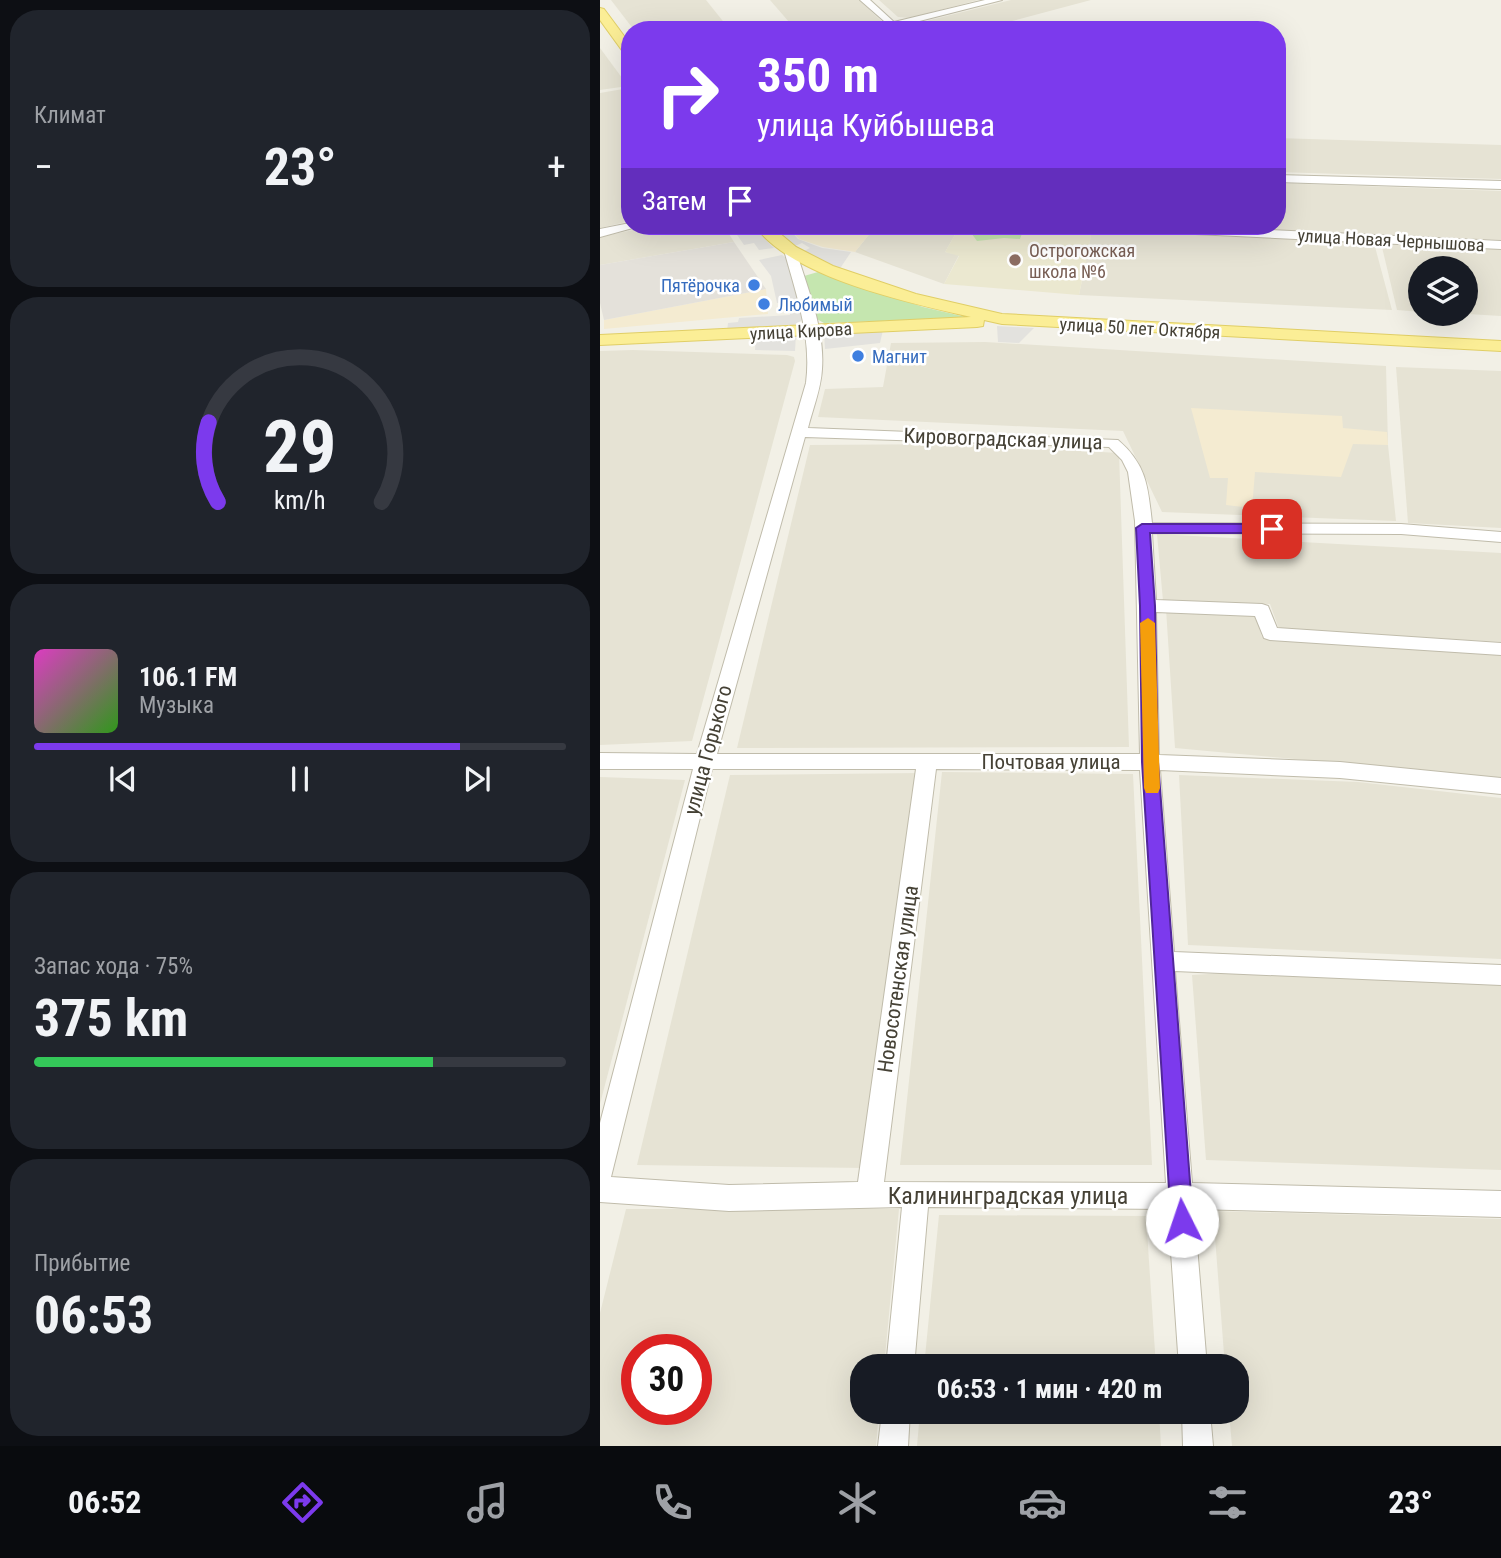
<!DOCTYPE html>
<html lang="ru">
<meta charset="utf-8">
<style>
body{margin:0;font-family:"Roboto Condensed",sans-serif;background:#20242c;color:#f1f3f6;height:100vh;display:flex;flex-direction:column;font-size:26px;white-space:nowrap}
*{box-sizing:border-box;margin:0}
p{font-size:23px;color:#9ea1a6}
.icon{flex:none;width:38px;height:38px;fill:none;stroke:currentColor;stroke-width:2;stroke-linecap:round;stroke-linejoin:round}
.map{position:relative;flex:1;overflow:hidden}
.side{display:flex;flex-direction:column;gap:10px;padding:10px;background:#0d0f14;width:600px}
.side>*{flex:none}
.guide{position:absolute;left:21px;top:21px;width:665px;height:214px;border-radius:28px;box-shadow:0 7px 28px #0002;background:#7c3aed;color:#fff;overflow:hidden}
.tools{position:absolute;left:808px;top:256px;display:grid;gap:14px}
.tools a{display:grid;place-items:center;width:70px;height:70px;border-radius:50%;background:#171b24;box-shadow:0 7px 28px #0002;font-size:35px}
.speed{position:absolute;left:21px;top:1334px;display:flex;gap:14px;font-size:35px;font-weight:700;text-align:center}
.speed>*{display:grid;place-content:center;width:91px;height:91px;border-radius:50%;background:#171b24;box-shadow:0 7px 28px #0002;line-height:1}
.speed .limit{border:10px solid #d22;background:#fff;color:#111}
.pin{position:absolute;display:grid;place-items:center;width:60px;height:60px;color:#fff;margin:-30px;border-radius:14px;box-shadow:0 4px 10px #0006}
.me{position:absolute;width:77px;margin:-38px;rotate:356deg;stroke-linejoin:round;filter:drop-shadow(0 0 5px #0008)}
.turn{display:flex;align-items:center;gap:24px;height:147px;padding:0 21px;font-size:32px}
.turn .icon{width:91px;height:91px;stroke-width:2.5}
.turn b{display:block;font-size:49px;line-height:60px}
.then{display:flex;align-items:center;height:66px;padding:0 21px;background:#0003;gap:14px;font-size:26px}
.big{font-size:52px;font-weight:700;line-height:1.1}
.side .tile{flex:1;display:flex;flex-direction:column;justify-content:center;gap:10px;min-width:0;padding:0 24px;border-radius:28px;background:#20242c}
.side .dial{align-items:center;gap:0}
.dial svg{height:182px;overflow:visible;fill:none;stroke:#363941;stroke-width:7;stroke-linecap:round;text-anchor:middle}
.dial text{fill:#f1f3f6;stroke:none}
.song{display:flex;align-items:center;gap:21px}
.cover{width:84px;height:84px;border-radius:10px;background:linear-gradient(135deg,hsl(310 70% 55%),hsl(110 70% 35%))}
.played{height:7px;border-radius:4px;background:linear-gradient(90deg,#7c3aed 80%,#363941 80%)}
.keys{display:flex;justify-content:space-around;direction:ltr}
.heat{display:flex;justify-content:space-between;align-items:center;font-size:38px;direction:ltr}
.charge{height:10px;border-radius:5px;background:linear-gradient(90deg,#34c759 75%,#363941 0)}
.trip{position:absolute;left:250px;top:1354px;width:399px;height:70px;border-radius:28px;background:#171b24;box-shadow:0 7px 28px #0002;font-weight:700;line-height:70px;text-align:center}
.tabs{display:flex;height:112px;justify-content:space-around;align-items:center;background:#090b0e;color:#9ea1a6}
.tabs .icon{width:49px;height:49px}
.tabs .selected{color:#7c3aed}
.tabs b{font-size:32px;color:#f1f3f6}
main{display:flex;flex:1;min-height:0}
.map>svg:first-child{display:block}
</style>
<main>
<section class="side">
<div class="tile"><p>Климат</p>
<div class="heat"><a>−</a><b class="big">23°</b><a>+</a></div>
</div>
<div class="tile dial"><svg viewBox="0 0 100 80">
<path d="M14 69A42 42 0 1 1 86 69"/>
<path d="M14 69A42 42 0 0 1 10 34" stroke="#7c3aed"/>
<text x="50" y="56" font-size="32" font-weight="700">29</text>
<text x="50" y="72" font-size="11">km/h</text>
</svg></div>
<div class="tile">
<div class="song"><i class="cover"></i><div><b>106.1 FM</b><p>Музыка</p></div></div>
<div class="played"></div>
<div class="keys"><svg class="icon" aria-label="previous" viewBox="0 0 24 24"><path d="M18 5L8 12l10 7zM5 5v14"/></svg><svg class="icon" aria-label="pause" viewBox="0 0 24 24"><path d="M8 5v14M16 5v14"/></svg><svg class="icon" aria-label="next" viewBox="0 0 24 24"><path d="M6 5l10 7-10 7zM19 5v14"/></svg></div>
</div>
<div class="tile"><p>Запас хода · 75%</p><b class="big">375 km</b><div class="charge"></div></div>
<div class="tile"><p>Прибытие</p><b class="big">06:53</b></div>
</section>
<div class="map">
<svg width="901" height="1446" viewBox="0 0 901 1446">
<rect width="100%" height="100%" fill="#f2f0e6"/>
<g fill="#e6e3d4" fill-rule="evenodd">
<path d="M11,0H106L130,30H34Z"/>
<path d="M170,0H259L291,30H196Z"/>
<path d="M279,0H378L310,18L298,17Z"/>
<path d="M411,0H491L378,30L298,28Z"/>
<path d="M0,48L28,86L0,90Z"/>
<path d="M29,88L30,221L0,228V93Z"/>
<path d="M677,138L901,145V179L677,172Z"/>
<path d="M677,183L901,191V240L584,226H677Z"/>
<path d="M52,226H124L134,242L0,265V237Z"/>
<path d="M276,226H360L345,252L359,255L344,284L255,252Z"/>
<path d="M492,230L774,243L792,310L479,295Z"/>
<path d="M781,243L901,247V316L851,313H866V268H821V312L797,310Z"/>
<path d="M385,342L786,366L788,445L796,521L562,512L523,431L218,417L225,389L283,387L291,343Z"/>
<path d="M33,350L187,355L194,357L195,361L92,741L0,745V351Z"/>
<path d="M796,367L901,371V528L808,523Z"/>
<path d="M358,444L519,453L529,747L137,748L210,445Z"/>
<path d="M557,534L901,553V642L679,629L670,604L563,601Z"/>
<path d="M566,609L654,612L662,637L901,655V778L575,748Z"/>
<path d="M342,772L533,774L552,1165H300Z"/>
<path d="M318,773L266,1168L37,1165L130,775Z"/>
<path d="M579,775L758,782L901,798V959L588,945Z"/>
<path d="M0,777L85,780L0,1104Z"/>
<path d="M693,969L901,979V1170L606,1160L592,975Z"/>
<path d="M26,1209H299L284,1367H262V1412H279L276,1446H0V1313ZM37,1349H96V1409H37Z"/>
<path d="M613,1211L901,1219V1446H632L629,1412H637V1367H625Z"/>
<path d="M339,1215L546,1216L556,1367H324Z"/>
<path d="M320,1412H559L561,1446H317Z"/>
</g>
<g fill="#f4ebd1">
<path d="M216,226H276L255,252L223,247L199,239L193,232Z"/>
<path d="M166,289L168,314L4,329V320Z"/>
<path d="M591,408L742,416L743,428L787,432L788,445L753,444L741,477L655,472L652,508L626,505L628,478H610Z"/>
</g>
<path fill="#e4e1da" d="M134,242L166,289L4,320L0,303V265Z"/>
<path fill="#ebe8d0" d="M360,226H493L479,295L344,284L359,256L345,252Z"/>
<g fill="#c5e6af">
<path d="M366,226H438L424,228L420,239L404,238L377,241Z"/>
<path d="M218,272L323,307L370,318L224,323L215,318L204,276Z"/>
</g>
<g fill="#e3e2de">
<path d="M131,226H163L169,234L166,240L174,248L159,250L154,243L144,245Z"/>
<path d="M168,226L188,228L198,239L222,248L251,252L239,270L202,252L210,248L202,243L193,247Z"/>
<path d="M182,255L193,263L207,317L189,328L127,331L128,323L138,322L139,318L190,315L189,303H177L171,276L159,260Z"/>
<path d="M397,326L434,328L419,343L398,342Z"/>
<path d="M283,330L280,343L225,349L224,332Z"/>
<path d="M196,334L195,351L155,350L156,335Z"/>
</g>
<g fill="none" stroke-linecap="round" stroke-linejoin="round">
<g stroke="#c0bcab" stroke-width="2">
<g id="minor">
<path d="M260,0H270L294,22L385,0H402L292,28Z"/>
<path d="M677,175L901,181V189L677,182Z"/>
<path d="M30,223V226H40L0,237V229Z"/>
<path d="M507,226H584L901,241V249L513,230Z"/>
<path d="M190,246L196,250C207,288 225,328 222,369C221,389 213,408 208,428L518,440C547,465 548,487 552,523L801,524L901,532V542L801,534L552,533L556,600L662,604L668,606L677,628L901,643V655L670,640L664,638L655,616L556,612L559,755L740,762L901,778V794L740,778L560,770L574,952L901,965V985L575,971L592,1183L901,1191V1217L594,1209L607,1367H579L568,1209L328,1207L314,1367H286L302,1207L129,1211L0,1202V1123L93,769H0V753L97,754L206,383C212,337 196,294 184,250ZM205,437L509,447L522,460L528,472L535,521L540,754H117ZM112,769H316L258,1182L129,1185L11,1177ZM336,769L540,770L566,1183L284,1182Z"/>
<path d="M282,1412H310L308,1446H278Z"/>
<path d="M582,1412H610L613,1446H583Z"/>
</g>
</g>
<g stroke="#e0ce66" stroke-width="2">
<g id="major">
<path d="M0,8L4,9L30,44V57L26,56L0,20Z"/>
<path d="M155,226H171L196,247L233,266L316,294L402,314L901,341V351L402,324L384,320L383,326L377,327L0,345V335L371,317C310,303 192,278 155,226Z"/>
</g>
</g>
<use href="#minor" fill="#fff" fill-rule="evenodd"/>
<use href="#major" fill="#fbee96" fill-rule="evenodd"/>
</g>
<path fill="#7c3aed" stroke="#51269a" stroke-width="2" d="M542,524H672L679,529L672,533H550L555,606L558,762L593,1221L590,1228L582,1232L575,1228L571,1221L542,762L540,606L536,528Z"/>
<path fill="#f59e0b" d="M548,618L555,623L560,788L558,793H546L544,788L540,623Z"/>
<circle fill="#8d6e63" stroke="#fff" stroke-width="2.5" cx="415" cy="260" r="7"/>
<g fill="#3f7fe0" stroke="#fff" stroke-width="2.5">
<circle cx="154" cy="285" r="7"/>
<circle cx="164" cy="304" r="7"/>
<circle cx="258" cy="356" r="7"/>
</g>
<g text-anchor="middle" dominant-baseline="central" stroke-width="5" stroke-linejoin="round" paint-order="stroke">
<g font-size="18" fill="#454135" stroke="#fff">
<text transform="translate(791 240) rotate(3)">улица Новая Чернышова</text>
<text transform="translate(540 328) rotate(3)">улица 50 лет Октября</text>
<text transform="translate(201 331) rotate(-3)">улица Кирова</text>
</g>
<g font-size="18" fill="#785e54" stroke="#fff" text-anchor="start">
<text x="429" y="250">Острогожская<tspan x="429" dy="21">школа №6</tspan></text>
</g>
<g font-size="18" fill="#366cbe" stroke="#fff" text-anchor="start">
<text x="140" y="285" text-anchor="end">Пятёрочка</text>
<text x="178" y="304">Любимый</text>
<text x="272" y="356">Магнит</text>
</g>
<g font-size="21" fill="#454135" stroke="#fff">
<text transform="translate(403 439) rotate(2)">Кировоградская улица</text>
<text transform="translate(108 750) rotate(-75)">улица Горького</text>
<text x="451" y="762">Почтовая улица</text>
<text transform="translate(298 979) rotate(-82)">Новосотенская улица</text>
</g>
<g font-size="24" fill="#454135" stroke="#fff">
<text x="408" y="1196">Калининградская улица</text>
</g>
</g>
</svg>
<div class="tools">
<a><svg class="icon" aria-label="layers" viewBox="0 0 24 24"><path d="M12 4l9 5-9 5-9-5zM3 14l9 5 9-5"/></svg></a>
</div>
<div class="speed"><div class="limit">30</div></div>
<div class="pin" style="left:672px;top:529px;background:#d93025"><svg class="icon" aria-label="arrive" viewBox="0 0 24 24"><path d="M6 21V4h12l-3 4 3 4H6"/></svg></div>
<svg class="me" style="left:582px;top:1221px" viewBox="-20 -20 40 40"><circle r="19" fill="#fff"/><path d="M0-13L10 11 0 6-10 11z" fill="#7c3aed"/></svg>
<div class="trip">06:53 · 1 мин · 420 m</div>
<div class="guide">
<div class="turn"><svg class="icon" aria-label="right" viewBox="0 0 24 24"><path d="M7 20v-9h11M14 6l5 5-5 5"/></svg><div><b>350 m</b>улица Куйбышева</div></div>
<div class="then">Затем<svg class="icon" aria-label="arrive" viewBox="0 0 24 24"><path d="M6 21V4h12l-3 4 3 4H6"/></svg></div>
</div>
</div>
</main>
<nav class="tabs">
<b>06:52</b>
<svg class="icon selected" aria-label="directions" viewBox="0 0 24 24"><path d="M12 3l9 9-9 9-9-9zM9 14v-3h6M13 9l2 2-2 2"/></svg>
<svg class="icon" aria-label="music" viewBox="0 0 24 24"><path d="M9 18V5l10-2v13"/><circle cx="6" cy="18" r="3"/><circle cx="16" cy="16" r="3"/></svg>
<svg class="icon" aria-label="phone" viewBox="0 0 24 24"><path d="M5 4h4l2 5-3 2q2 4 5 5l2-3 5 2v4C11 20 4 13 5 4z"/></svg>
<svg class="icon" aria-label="climate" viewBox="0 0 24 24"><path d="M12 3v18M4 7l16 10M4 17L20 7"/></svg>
<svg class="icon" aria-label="car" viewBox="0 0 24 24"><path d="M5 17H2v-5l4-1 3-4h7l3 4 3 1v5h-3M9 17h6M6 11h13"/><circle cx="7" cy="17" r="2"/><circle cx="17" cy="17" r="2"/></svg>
<svg class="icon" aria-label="filters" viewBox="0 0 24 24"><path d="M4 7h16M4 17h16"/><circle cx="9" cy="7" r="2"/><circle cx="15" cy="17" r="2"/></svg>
<b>23°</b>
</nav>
